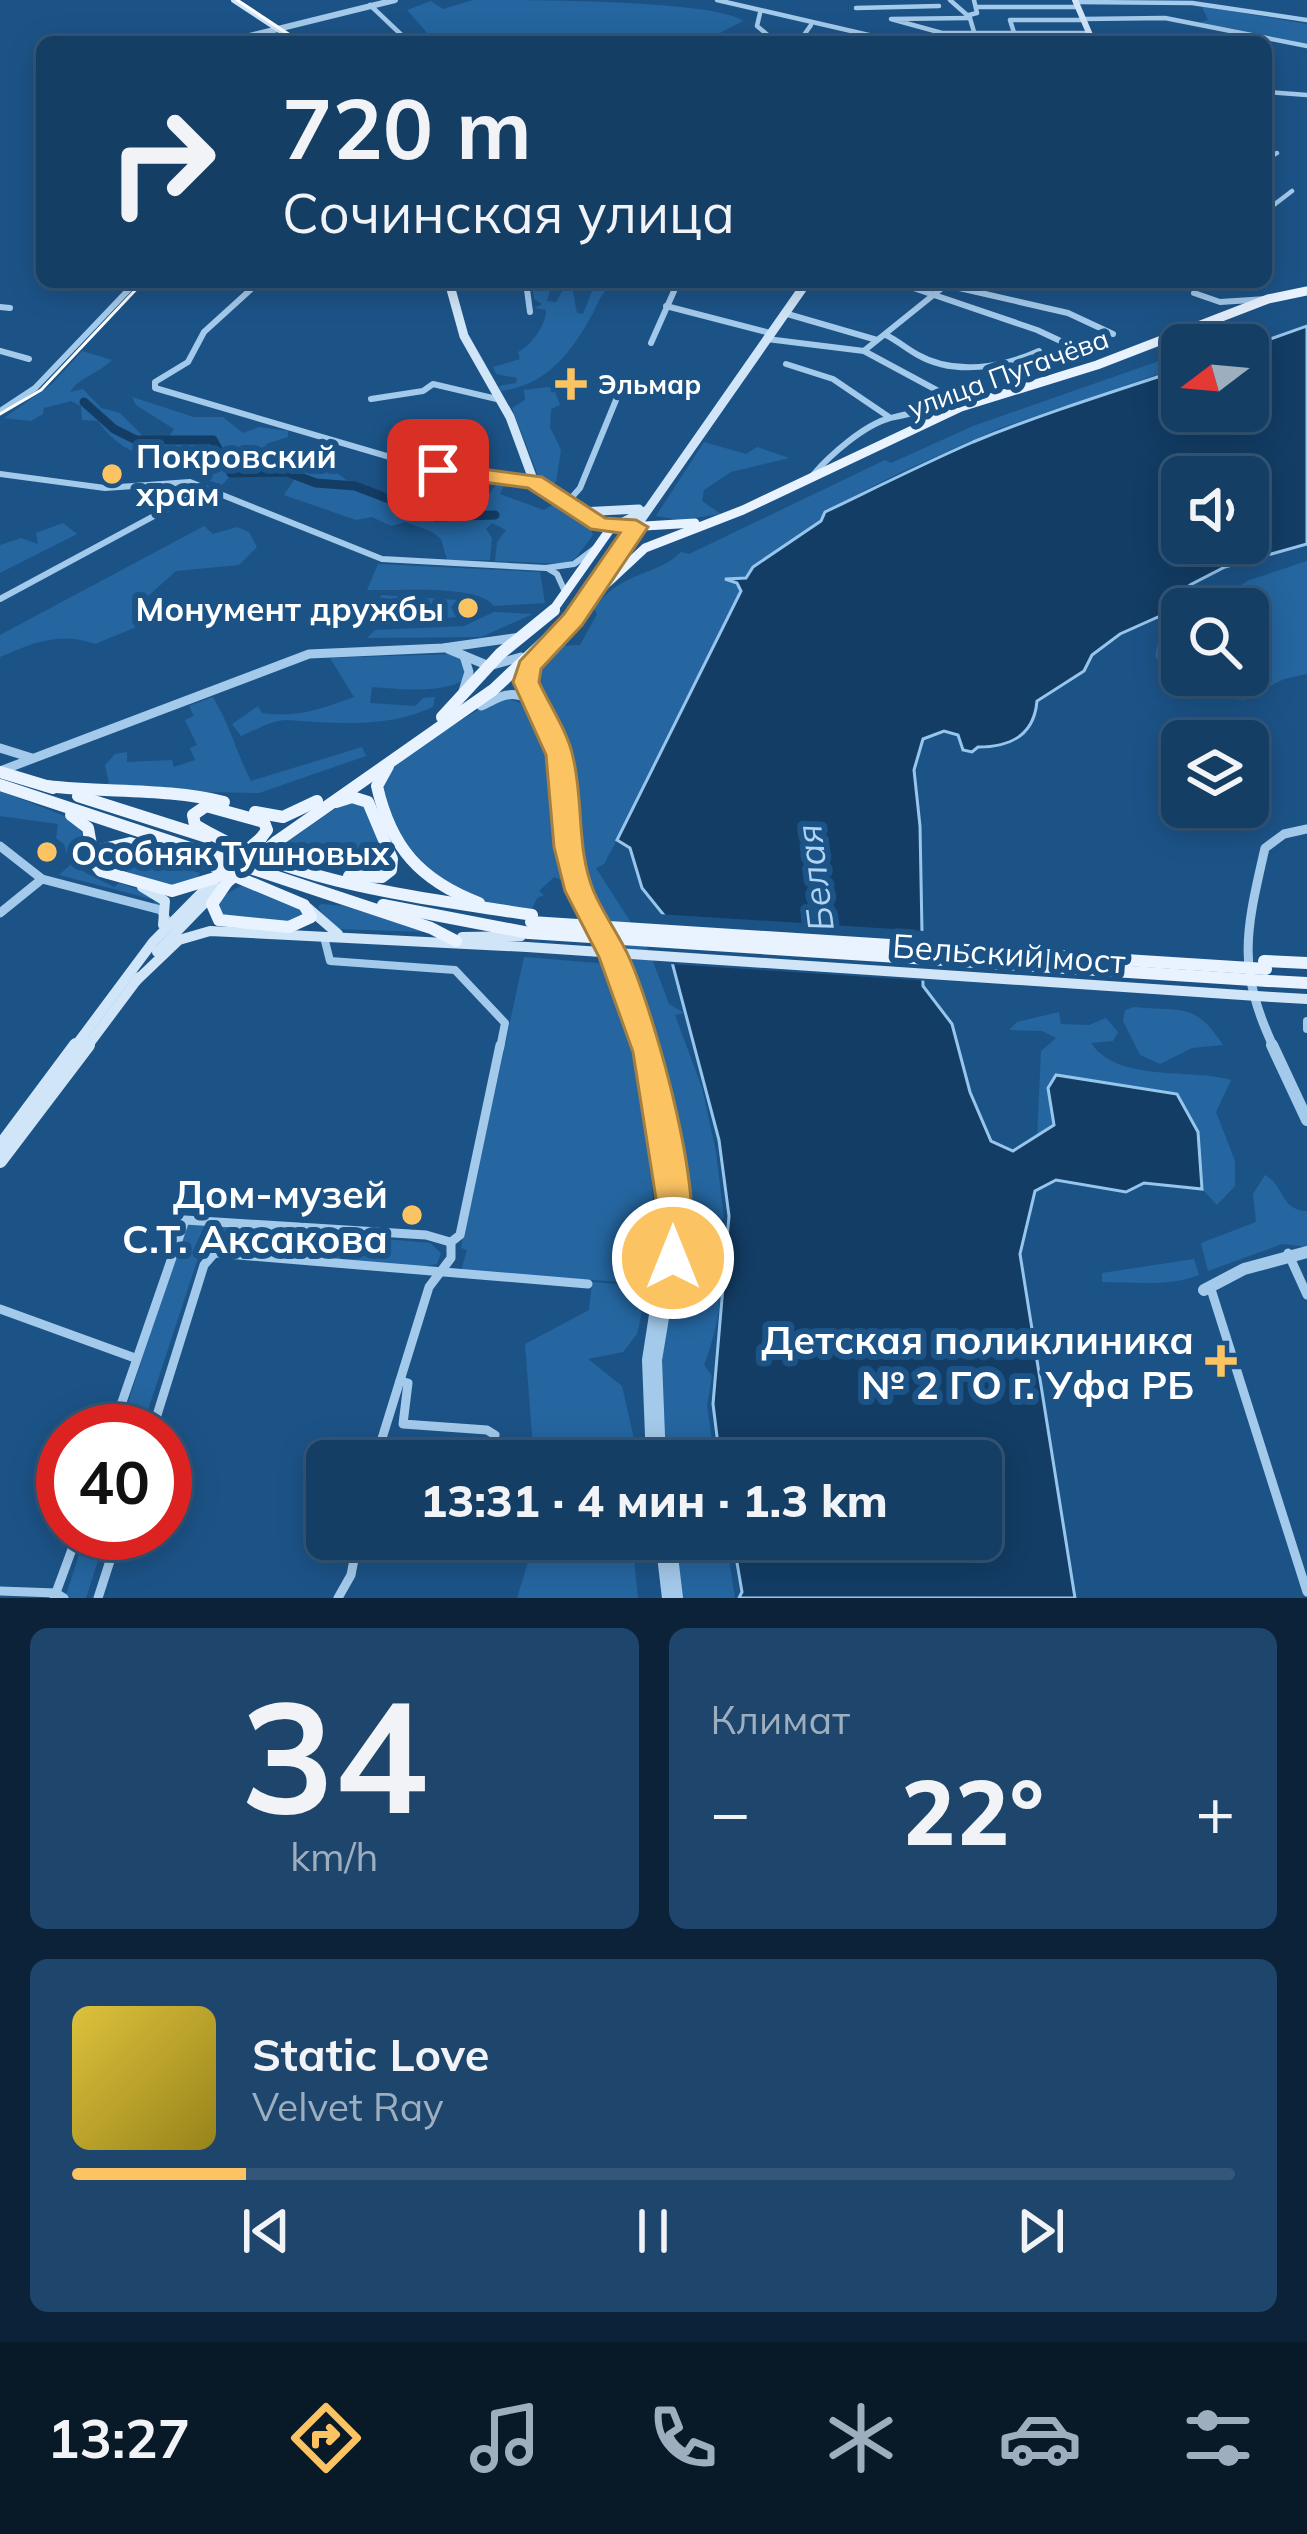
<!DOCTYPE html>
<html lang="ru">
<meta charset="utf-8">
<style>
body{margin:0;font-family:Mulish,sans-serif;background:#1e456b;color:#f1f3f6;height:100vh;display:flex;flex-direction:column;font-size:45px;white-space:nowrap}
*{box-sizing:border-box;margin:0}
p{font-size:39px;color:#9daebf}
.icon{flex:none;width:66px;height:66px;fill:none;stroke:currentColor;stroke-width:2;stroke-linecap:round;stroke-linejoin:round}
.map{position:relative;height:1598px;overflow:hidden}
.drawer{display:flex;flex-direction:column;gap:30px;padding:30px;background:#0c2238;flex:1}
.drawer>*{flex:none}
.top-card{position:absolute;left:36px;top:36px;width:1236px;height:252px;border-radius:18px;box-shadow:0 6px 30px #0003,0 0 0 3px #345779;background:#153e65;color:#f1f3f6;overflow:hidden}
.needle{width:78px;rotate:254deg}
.tools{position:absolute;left:1161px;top:324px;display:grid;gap:24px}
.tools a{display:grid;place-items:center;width:108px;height:108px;border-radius:18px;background:#153e65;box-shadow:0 6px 30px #0003,0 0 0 3px #345779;font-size:60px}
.speed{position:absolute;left:36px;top:1404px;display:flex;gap:24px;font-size:60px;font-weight:700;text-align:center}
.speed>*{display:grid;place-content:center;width:156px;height:156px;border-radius:50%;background:#153e65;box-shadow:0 6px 30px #0003,0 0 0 3px #345779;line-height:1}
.speed .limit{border:18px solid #d22;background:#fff;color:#111}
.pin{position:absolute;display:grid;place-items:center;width:102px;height:102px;color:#fff;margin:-51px;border-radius:24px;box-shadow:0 6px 18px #0006}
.me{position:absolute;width:132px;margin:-66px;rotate:0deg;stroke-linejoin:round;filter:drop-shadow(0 0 9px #0008)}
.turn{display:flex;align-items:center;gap:42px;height:252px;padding:0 48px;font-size:54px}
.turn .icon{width:156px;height:156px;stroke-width:2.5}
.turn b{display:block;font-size:84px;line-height:102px}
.big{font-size:90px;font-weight:800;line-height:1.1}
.drawer .tile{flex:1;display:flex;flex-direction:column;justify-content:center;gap:18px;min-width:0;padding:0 42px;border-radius:18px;background:#1e456b}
.drawer .dial{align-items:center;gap:0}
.dial b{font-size:156px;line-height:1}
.song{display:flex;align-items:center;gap:36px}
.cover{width:144px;height:144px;border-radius:18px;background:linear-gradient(135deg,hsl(50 70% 55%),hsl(50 70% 35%))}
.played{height:12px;border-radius:6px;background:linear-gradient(90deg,#fcc362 15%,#345779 15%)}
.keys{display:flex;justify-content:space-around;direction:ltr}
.heat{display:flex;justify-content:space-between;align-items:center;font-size:66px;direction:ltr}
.drawer .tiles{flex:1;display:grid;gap:30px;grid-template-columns:1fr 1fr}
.tile:last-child{grid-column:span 2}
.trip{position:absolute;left:306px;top:1440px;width:696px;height:120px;border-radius:18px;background:#153e65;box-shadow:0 6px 30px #0003,0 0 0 3px #345779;font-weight:800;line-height:120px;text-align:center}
.tabs{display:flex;height:192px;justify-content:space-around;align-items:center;background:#081928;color:#9daebf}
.tabs .icon{width:84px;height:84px}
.tabs .on{color:#fcc362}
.tabs b{font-size:54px;color:#f1f3f6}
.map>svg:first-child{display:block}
</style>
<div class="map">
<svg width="1307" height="1598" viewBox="0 0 1307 1598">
<rect width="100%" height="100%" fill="#1c5387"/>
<g fill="#2566a0">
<path d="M473,0C523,0 715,0 743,21L703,42H435L407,10L431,1L443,9Z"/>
<path d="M1195,5L1307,24V45L1193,24L1208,20L1202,7Z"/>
<path d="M559,282H571L577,313L583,314L592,291L586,282H616C602,291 600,299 593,313C570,355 546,385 501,391L499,386L516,383L517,378L496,374L493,367L520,359L518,352C531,346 547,323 546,310L534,308L542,304L534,299L532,286L550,290L547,301L556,302L565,286Z"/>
<path d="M82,351L112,360C98,374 81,376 70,392L83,389L101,408L120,413L152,445L165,442L174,429L136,405L132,397L194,417H223L243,433L259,427L288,431V437L266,444L269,447L254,450L222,485L199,477L212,454L196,448C159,470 120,453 98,421L82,420L81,406L71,401L44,408L43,414L31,421L4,418L52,384Z"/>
<path d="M1182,353V366L998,429L897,474L825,511L818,524L753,567L746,579H726L737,583L741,590L617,840L604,864L596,868L649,951L669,1004L684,1013L675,1015L702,1088L716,1152L724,1218L718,1223C726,1271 722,1319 704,1365L712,1376L707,1405L715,1461H665L661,1360L679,1270L680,1231L659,1082L634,999L579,875L568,759L557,728L537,696L531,673L559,646L580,645L597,614L594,609C622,569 657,577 681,552L689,554L885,460L891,463L973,426Z"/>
<path d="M548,387L554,389L560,405L551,409L550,427L561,450L556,482L550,487L540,481L512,408L525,400L524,390Z"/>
<path d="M704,442L746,454L757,447L789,458L731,472L704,490L702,501L721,514L680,520L656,516Z"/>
<path d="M314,461C353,474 363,516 410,480L439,493H490L497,483L504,485L500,494L544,510L552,505L590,527L593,535L575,559L564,564L495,561L497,542L506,530L492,523L486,529L492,538L490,560H447L441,539L432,532L406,522L391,526L372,517L356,520L284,495L300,471Z"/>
<path d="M63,523L77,534L0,573V545L21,538L38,544L36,533Z"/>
<path d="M204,526L213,534L237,527L249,532L257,547L239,565L176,571L147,597L154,605L190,612L169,624L140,619L134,628L95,644C60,631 32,643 0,657V635Z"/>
<path d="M1307,561V674L1284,679L1244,700L1180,693L1155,656L1158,643L1182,626V675H1248V609H1207L1247,581Z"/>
<path d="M378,564L540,572L545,603L494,606C479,584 398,591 367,590Z"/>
<path d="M381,595L457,600L451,607L456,617L378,624Z"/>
<path d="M494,612L533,614L481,637L367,638L375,630L464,626Z"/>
<path d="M453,654L466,662L464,680C440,694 400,689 372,687L370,703L415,706L423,698L435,697L433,707C386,729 334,723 286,720C272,720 254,731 241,736L232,724L258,706L262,713C297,718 322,709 354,697L330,658Z"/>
<path d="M213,697C231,727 235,750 251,781L362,747L366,756L259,793L98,790V786L109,783L105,765L115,754L127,752V762L172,760L174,767L195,760L190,748L197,745L185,720L194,716L189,706Z"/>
<path d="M497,698C579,703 547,805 561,858C563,867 569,876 573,885L554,877L539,891L544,895L537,898L532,909L486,903L461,893L400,847L381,778L420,746Z"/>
<path d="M0,791L75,820L84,838L78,860L84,872L114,887L119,883L155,895L165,909L153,906L155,900L59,875L70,865L64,844L56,838L58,824L0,816Z"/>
<path d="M346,801L365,804L388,869L363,877L287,852L283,845Z"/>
<path d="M122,848L200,873L196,881L173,889L108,865L106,850Z"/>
<path d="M244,884L306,912L297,923L218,915V899Z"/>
<path d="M322,904L344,906L427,932L337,929L326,922L318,906Z"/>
<path d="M524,957L610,964C639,1066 661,1178 652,1284L461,1271L467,1250L461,1248Z"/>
<path d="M1134,1007C1180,1012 1195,1001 1223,1045L1192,1048L1160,1064L1140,1055L1123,1021L1125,1010Z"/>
<path d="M1059,1012L1061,1024L1089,1025L1106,1018L1118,1032L1113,1041L1091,1043C1118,1083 1190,1068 1231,1080L1216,1112L1235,1161V1186L1217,1205L1202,1189L1198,1132L1109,1085L1056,1075L1048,1088L1055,1124L1037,1138L1041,1051L1056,1038L1042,1031L1009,1030L1017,1022Z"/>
<path d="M1265,1175C1285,1186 1280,1210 1307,1211V1247L1282,1244L1208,1271L1201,1243L1256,1222L1253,1194Z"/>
<path d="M186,1222L430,1243L441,1253L437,1264L420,1267L208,1247L199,1255L141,1431H119Z"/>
<path d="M1194,1259L1199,1275C1168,1287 1134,1282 1102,1282V1273Z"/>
<path d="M592,1282L648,1286L637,1334L623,1352L588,1359L622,1386L639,1461H534L525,1344L589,1310Z"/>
<path d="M86,1533H107L86,1598H65Z"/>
<path d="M535,1539H632L638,1598H517Z"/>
<path d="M675,1539H726L735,1598H682Z"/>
</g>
<path fill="#133d65" stroke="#97c6ed" stroke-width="3" fill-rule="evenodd" d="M1307,326V544L1225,567L1190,585L1160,616L1120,634L1092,655L1084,671L1037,701C1034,736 1010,747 978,747L972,752L963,750L958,735L944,731L923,739L914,770L920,826L923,986L952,1024L970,1092L991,1141L1013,1151L1054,1125L1048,1088L1056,1075L1177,1094L1198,1132L1202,1189L1144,1183L1126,1192L1056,1180L1035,1191L1020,1254L1075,1598H739L742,1592L733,1539H981V1461H720L713,1404L729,1216L719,1140L668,947L667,919L642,888L630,848L617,840L741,591L737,583L725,579L746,578L753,567L821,521L825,512C875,488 923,464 973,442C1041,414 1112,392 1182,369V411H1248V347ZM1182,477H1248V543H1182Z"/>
<path fill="#1c5387" d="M658,914L925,931L929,981L668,964Z"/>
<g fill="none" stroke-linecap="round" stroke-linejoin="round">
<path stroke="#133d65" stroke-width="9" d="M84,402L114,429L136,440H213L231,473L287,472L316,483L355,486L436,517L495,515"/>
<g stroke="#a4caeb" stroke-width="4.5">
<path d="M717,0L899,42"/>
<path d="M950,0L967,15"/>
<path d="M974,0L977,13L969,15L977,42"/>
<path d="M1076,2L1192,3L1307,20"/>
<path d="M370,5L409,42"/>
<path d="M977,7H1078"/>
<path d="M856,8L939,6"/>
<path d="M760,13L757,26L776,42"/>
<path d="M970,18L891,19L942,33H1089"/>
<path d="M1083,19L1165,18L1307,46"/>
<path d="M290,36L314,42"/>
<path d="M799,42L811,25"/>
<path d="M1017,42L1010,20H1084"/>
<path d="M1266,92L1307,95"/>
<path d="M1266,159L1277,153"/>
<path d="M1266,211L1292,191"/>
</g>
<g stroke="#a4caeb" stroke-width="6">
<path d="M259,282L204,332L188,362L155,382V388L424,467L534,482"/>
<path d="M526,282L530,312"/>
<path d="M896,282L1037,330L1082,351"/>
<path d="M1106,282H1119"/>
<path d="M1155,282L1166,285"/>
<path d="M946,285L1068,313L1113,334"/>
<path d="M1194,293L1220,302L1267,299"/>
<path d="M666,306L770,333"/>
<path d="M0,307L10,308"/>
<path d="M784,313L877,340"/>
<path d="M886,335C898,341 907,349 918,355C955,376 1003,367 1039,351"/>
<path d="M767,339L864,351L955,400"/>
<path d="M651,343L678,282"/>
<path d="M865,350L947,284"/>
<path d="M0,351L29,359"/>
<path d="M786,364L833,379L889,417"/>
<path d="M371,399L423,391L433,384L501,400"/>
<path d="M0,411L35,388L136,282"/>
<path d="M0,474L105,488L190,482L382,559L546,568L574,564L594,549"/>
<path d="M813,475C830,455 864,425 890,418C913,413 932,409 954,400"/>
<path d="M565,505L580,488L616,400"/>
<path d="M547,568L557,574L566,594"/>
<path d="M0,599L204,489"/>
</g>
<g stroke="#a4caeb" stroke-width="8">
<path d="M324,937L330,961L455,970L505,1023L500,1048"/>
<path d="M1307,1021V1029"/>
</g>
<g stroke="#a4caeb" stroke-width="9">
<path d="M215,1253L588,1284"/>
<path d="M1288,1253L1307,1295"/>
<path d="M1210,1286L1307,1592"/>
<path d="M0,1309L135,1358"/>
<path d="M400,1381L408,1383L403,1424L487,1430L495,1435L491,1445"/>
<path d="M112,1431L185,1220L426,1235L450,1242"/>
<path d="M152,1431L204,1265L238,1226"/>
<path d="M375,1461L429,1287L451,1258V1242L460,1235L500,1045"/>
<path d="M0,1591L56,1593L64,1598"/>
<path d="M54,1598L78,1533"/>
<path d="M98,1598L119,1533"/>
<path d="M338,1598L351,1575L358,1539"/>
</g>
<path stroke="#a4caeb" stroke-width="6" d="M225,42L395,0"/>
<g stroke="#a4caeb" stroke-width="9">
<path d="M448,649L489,666L521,657"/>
<path d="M463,691L469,672L464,656"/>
<path d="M533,701L529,674L553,639"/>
<path d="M481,706C489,703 499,696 507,695C565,686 564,822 570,858C574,883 586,906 597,929"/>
<path d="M0,748L32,758"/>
<path d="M0,771L309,654L443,648L521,637"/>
<path d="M0,846L42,879L161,910L166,919"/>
<path d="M0,913L42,879"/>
<path d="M609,949L646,1048"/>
<path d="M1274,1048C1236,967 1246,931 1265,848L1284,834L1307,829"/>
</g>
<g stroke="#a4caeb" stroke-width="12">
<path d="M640,1045L668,1231L648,1360L652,1461"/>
<path d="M645,1045L674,1205L673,1258L656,1360L660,1461"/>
<path d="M1272,1045L1307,1120"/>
<path d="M1204,1290L1244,1269L1307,1252"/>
<path d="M661,1539L668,1598"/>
<path d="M670,1539L677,1598"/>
</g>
<g stroke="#d0e5f8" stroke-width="6">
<path d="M234,0L298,42"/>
<path d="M1075,0L1093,42"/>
</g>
<g stroke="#d0e5f8" stroke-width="9">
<path d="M449,282L464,336L510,417L534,482L583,516L611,528L645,511"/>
<path d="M580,512L639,509"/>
<path d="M582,604L807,282"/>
</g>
<g stroke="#d0e5f8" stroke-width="10">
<path d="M142,887L165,901L163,925"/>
<path d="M308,908L338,934"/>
<path d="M462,937L521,936"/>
<path d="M157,952L219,888"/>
<path d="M135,982L179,940L210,931L527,947"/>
<path d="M1272,997L1307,999"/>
<path d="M74,1048L153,942L215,879"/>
<path d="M86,1048L139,977"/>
</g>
<g stroke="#d0e5f8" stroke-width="14">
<path d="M0,1147L76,1045"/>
<path d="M0,1161L88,1045"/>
</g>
<g stroke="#e9f3ff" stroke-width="9">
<path d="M551,613L611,528L695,523"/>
<path d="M575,613L645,548L743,510L961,407L1097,365L1268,299L1307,291"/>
</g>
<g stroke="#e9f3ff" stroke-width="12">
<path d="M442,717L500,654L554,610"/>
<path d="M388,766L377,786C391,848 420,880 479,903"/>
<path d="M0,772L53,788"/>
<path d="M0,785L431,928L456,941"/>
<path d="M47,786C106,793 167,788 224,802"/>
<path d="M78,796L207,837"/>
<path d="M336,802L352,797L368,802L392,859L391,870L382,877L349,876"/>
<path d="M255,812L283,817L317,801"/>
<path d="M71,815L88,828L94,862L101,871L172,891L215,878"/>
<path d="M261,838L267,830L264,822L206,806L193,815L195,825C295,885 419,897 532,915"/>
<path d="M276,842L493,690L578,610"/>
<path d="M109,873L102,863L103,849L130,843L229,870"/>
<path d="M227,882L212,904L219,920L289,927L311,917L304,905L230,874"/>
<path d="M383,905L529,933"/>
<path d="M1264,961L1307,963"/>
<path d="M1268,981L1307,983"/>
</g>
<g stroke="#fff" stroke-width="3">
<path d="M237,0L300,42"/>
<path d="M0,414L41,390L143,282"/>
</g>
<path stroke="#d0e5f8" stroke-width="10" d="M527,947L1272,997"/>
<g stroke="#e9f3ff" stroke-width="12">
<path d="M215,878L261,838"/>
<path d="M227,882L276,842"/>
<path d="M531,922L1266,969"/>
<path d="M529,933L1268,981"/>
</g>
</g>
<path fill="#fcc362" stroke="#a47f40" stroke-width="3" d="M438,463L542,477L605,518L636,520L648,527L582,625L541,669L539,682C550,706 568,732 573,757C584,802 576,849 594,892C604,915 619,935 629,957C655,1016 712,1212 685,1268L673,1273L661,1268L656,1258L657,1205L633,1052L599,957L565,891L554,847L546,755L513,682L520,661L564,614L620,533L591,529L528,488L430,475V465Z"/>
<g fill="#fcc362" stroke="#1c5387" stroke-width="4.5">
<path d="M565 366h12v12h12v12h-12v12h-12v-12h-12v-12h12z"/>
<circle cx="112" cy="474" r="12"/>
<circle cx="468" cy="608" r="12"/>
<circle cx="47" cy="852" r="12"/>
<circle cx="412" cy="1215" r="12"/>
<path d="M1215 1343h12v12h12v12h-12v12h-12v-12h-12v-12h12z"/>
</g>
<g text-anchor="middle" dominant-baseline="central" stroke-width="12" stroke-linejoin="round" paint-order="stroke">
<g font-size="27" fill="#fff" stroke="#1c5387">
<text transform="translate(1008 373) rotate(-20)">улица Пугачёва</text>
</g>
<g font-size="27" font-weight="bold" fill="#fff" stroke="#1c5387" text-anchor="start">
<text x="598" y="384">Эльмар</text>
</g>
<g font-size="33" font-weight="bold" fill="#fff" stroke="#1c5387" text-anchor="start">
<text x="136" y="455">Покровский<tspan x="136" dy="38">храм</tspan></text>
<text x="444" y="608" text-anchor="end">Монумент дружбы</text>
<text x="71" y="852">Особняк Тушновых</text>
</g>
<g font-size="33" fill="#fff" stroke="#1c5387">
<text transform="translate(1009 953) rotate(4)">Бельский мост</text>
</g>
<g font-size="36" font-style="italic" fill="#b0d4f3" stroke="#1c5387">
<text transform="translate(814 878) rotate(-97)">Белая</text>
</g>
<g font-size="39" font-weight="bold" fill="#fff" stroke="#1c5387" text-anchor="end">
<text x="388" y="1193">Дом-музей<tspan x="388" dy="45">С.Т. Аксакова</tspan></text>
<text x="1194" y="1339">Детская поликлиника<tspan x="1194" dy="45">№ 2 ГО г. Уфа РБ</tspan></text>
</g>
</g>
</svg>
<div class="tools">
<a><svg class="needle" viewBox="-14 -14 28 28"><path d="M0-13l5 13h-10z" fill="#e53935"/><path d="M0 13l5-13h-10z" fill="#9daebf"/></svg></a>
<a><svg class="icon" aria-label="sound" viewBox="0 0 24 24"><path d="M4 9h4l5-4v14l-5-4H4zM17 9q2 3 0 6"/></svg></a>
<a><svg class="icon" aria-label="search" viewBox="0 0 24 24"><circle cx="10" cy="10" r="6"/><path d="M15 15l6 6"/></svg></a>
<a><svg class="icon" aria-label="layers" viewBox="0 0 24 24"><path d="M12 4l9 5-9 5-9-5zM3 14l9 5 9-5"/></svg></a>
</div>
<div class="speed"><div class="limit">40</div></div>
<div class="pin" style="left:438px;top:470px;background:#d93025"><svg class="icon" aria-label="arrive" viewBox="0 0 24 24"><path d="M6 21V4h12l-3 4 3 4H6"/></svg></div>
<svg class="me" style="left:673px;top:1258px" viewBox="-20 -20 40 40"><circle r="17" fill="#fcc362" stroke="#fff" stroke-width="3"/><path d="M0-11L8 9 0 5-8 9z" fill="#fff"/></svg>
<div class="trip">13:31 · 4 мин · 1.3 km</div>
<div class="top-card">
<div class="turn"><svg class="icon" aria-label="right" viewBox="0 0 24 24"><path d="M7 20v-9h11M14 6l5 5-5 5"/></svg><div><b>720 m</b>Сочинская улица</div></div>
</div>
</div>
<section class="drawer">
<div class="tiles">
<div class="tile dial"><b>34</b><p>km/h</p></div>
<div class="tile"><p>Климат</p>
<div class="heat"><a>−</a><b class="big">22°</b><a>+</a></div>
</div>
<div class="tile">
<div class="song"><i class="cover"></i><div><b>Static Love</b><p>Velvet Ray</p></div></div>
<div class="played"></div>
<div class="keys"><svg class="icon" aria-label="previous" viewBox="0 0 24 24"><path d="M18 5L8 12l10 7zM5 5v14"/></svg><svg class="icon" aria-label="pause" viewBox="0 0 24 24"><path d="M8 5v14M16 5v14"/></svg><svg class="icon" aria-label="next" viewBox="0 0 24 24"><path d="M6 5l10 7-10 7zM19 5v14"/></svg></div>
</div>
</div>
</section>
<nav class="tabs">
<b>13:27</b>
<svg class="icon on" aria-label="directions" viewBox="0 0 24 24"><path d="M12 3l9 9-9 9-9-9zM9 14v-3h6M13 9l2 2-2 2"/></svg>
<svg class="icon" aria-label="music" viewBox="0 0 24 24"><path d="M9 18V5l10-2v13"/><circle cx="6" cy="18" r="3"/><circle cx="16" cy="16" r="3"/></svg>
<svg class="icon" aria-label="phone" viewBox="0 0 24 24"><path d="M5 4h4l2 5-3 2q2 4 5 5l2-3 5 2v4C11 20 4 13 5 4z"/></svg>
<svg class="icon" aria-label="climate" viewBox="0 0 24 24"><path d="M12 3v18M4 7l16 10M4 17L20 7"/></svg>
<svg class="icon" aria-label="car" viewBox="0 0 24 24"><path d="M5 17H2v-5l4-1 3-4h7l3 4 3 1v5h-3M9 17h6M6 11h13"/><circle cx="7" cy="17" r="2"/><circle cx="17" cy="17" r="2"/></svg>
<svg class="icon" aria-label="filters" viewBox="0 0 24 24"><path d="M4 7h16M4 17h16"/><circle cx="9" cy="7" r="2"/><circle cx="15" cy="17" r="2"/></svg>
</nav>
